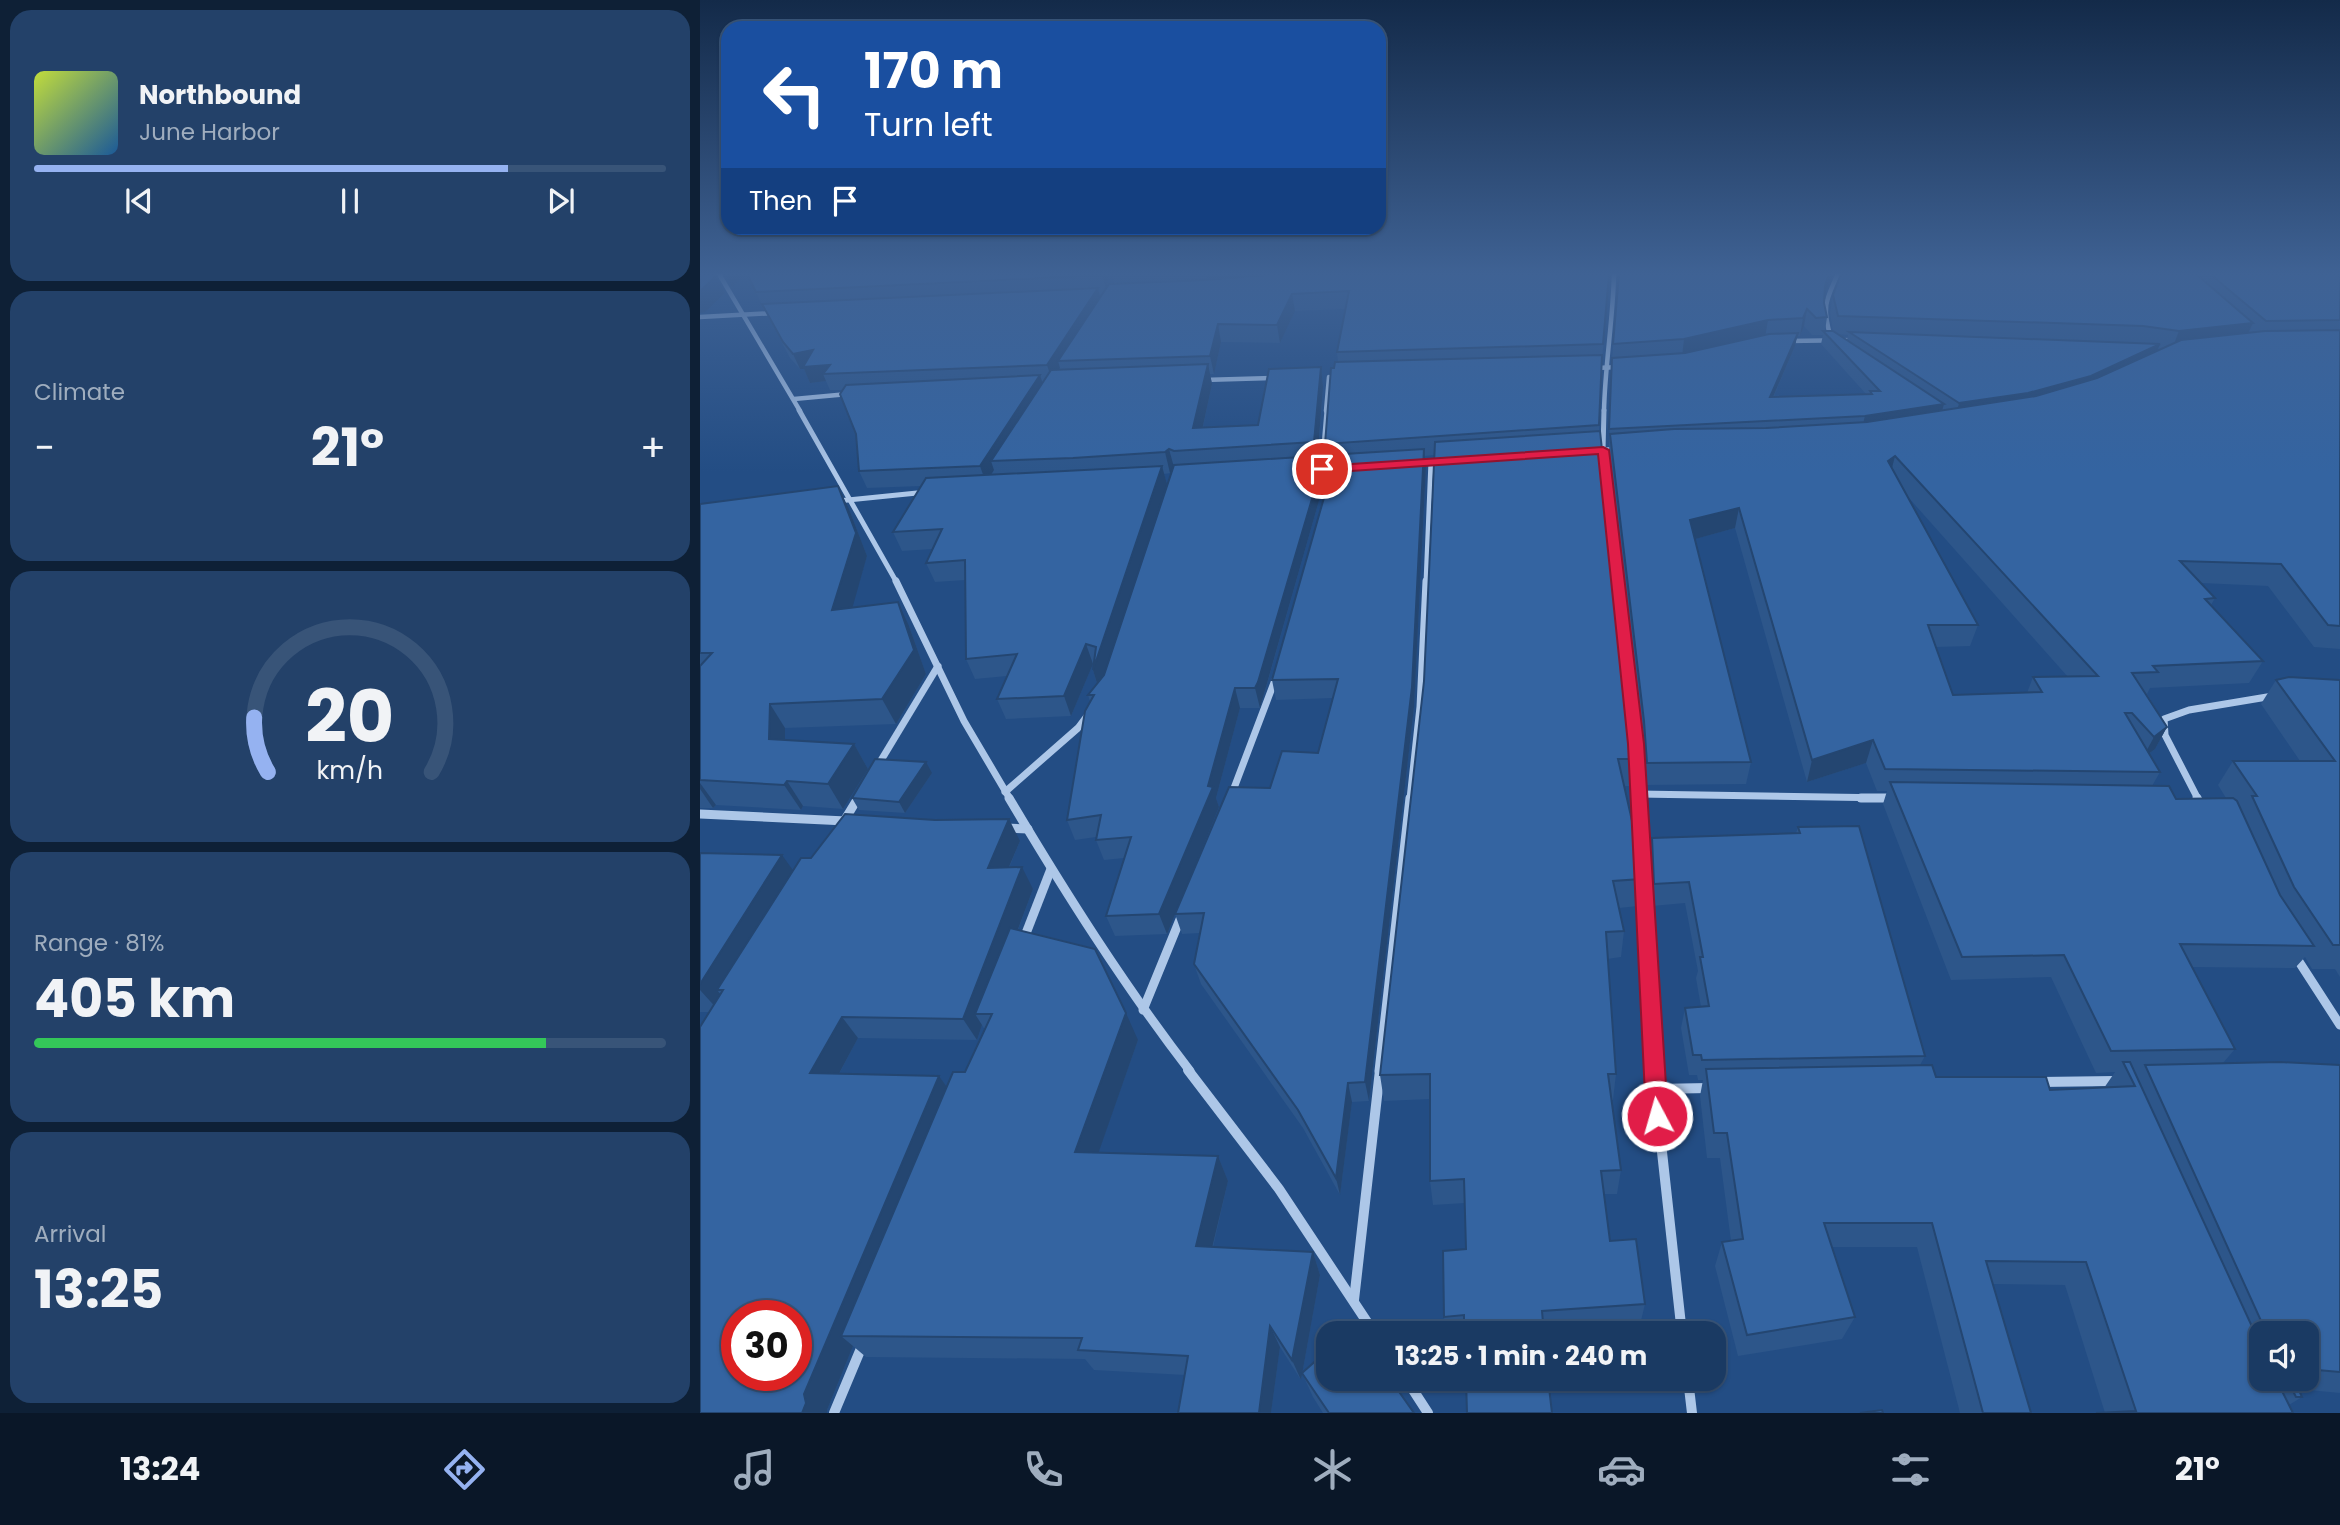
<!DOCTYPE html>
<meta charset="utf-8">
<style>
body{margin:0;font-family:Poppins,sans-serif;background:#234169;color:#f1f3f6;height:100vh;display:flex;flex-direction:column;font-size:26px;white-space:nowrap}
*{box-sizing:border-box;margin:0}
p{font-size:23px;color:#9fadbe}
.icon{flex:none;width:38px;height:38px;fill:none;stroke:currentColor;stroke-width:2;stroke-linecap:round;stroke-linejoin:round}
.map{position:relative;flex:1;overflow:hidden}
.side{display:flex;flex-direction:column;gap:10px;padding:10px;background:#0e2036;width:700px}
.side>*{flex:none}
.top-card{position:absolute;left:21px;top:21px;width:665px;height:214px;border-radius:21px;box-shadow:0 2px 5px #0004,0 0 0 2px #385478;background:#1a4fa0;color:#fff;overflow:hidden}
.controls{position:absolute;left:1549px;top:1321px;display:grid;gap:14px}
.controls a{display:grid;place-items:center;width:70px;height:70px;border-radius:14px;background:#1a3a63;box-shadow:0 2px 5px #0004,0 0 0 2px #385478;font-size:35px}
.speed{position:absolute;left:21px;top:1300px;display:flex;gap:14px;font-size:35px;font-weight:700;text-align:center}
.speed>*{display:grid;place-content:center;width:91px;height:91px;border-radius:50%;background:#1a3a63;box-shadow:0 2px 5px #0004,0 0 0 2px #385478;line-height:1}
.speed .limit{border:10px solid #d22;background:#fff;color:#111}
.pin{position:absolute;display:grid;place-items:center;width:60px;height:60px;color:#fff;margin:-30px;border:4px solid #fff;border-radius:50%;box-shadow:0 2px 7px #0007}
.me{position:absolute;width:77px;margin:-38px;rotate:354deg;stroke-linejoin:round;filter:drop-shadow(0 0 5px #0008)}
.turn{display:flex;align-items:center;gap:24px;height:147px;padding:0 28px;font-size:32px}
.turn .icon{width:91px;height:91px;stroke-width:2.5}
.turn b{display:block;font-size:49px;line-height:60px}
.then{display:flex;align-items:center;height:66px;padding:0 28px;background:#0003;gap:14px;font-size:26px}
.big{font-size:52px;font-weight:700;line-height:1.1}
.side .widget{flex:1;display:flex;flex-direction:column;justify-content:center;gap:10px;min-width:0;padding:0 24px;border-radius:21px;background:#234169}
.side .dial{align-items:center;gap:0}
.dial svg{height:182px;overflow:visible;fill:none;stroke:#385478;stroke-width:7;stroke-linecap:round;text-anchor:middle}
.dial text{fill:#f1f3f6;stroke:none}
.song{display:flex;align-items:center;gap:21px}
.cover{width:84px;height:84px;border-radius:10px;background:linear-gradient(135deg,hsl(70 70% 55%),hsl(210 70% 35%))}
.played{height:7px;border-radius:4px;background:linear-gradient(90deg,#95b2f1 75%,#385478 75%)}
.keys{display:flex;justify-content:space-around;direction:ltr}
.heat{display:flex;justify-content:space-between;align-items:center;font-size:38px;direction:ltr}
.charge{height:10px;border-radius:5px;background:linear-gradient(90deg,#34c759 81%,#385478 0)}
.trip{position:absolute;left:616px;top:1321px;width:410px;height:70px;border-radius:21px;background:#1a3a63;box-shadow:0 2px 5px #0004,0 0 0 2px #385478;font-weight:700;line-height:70px;text-align:center}
.tabs{display:flex;height:112px;justify-content:space-around;align-items:center;background:#0a1728;color:#9fadbe}
.tabs .icon{width:49px;height:49px}
.tabs .current{color:#95b2f1}
.tabs b{font-size:32px;color:#f1f3f6}
main{display:flex;flex:1;min-height:0}
.map>svg:first-child{display:block}
</style>
<main>
<section class="side">
<div class="widget">
<div class="song"><i class="cover"></i><div><b>Northbound</b><p>June Harbor</p></div></div>
<div class="played"></div>
<div class="keys"><svg class="icon" aria-label="previous" viewBox="0 0 24 24"><path d="M18 5L8 12l10 7zM5 5v14"/></svg><svg class="icon" aria-label="pause" viewBox="0 0 24 24"><path d="M8 5v14M16 5v14"/></svg><svg class="icon" aria-label="next" viewBox="0 0 24 24"><path d="M6 5l10 7-10 7zM19 5v14"/></svg></div>
</div>
<div class="widget"><p>Climate</p>
<div class="heat"><a>−</a><b class="big">21°</b><a>+</a></div>
</div>
<div class="widget dial"><svg viewBox="0 0 100 80">
<path d="M14 69A42 42 0 1 1 86 69"/>
<path d="M14 69A42 42 0 0 1 8 45" stroke="#95b2f1"/>
<text x="50" y="56" font-size="32" font-weight="700">20</text>
<text x="50" y="72" font-size="11">km/h</text>
</svg></div>
<div class="widget"><p>Range · 81%</p><b class="big">405 km</b><div class="charge"></div></div>
<div class="widget"><p>Arrival</p><b class="big">13:25</b></div>
</section>
<div class="map">
<svg width="1640" height="1413" viewBox="0 0 1640 1413">
<rect width="100%" height="100%" fill="#234d84"/>
<g fill="none" stroke-linecap="round" stroke-linejoin="round">
<g stroke="#adc7e8" stroke-width="4.5">
<path d="M19,274L100,411"/>
<path d="M0,317L75,313"/>
<path d="M1131,338C1122,309 1125,301 1138,274"/>
<path d="M1088,341L1157,340"/>
<path d="M895,368L921,367"/>
<path d="M503,380L575,378"/>
<path d="M94,399L148,394"/>
<path d="M626,411L629,377"/>
<path d="M904,411C905,365 913,320 914,274"/>
</g>
<g stroke="#adc7e8" stroke-width="5">
<path d="M99,410L197,583"/>
<path d="M627,410L622,469L630,482L628,489"/>
<path d="M904,410L903,450L918,583"/>
<path d="M892,451L918,449"/>
<path d="M138,501L227,492"/>
<path d="M726,583L731,461"/>
</g>
<g stroke="#adc7e8" stroke-width="7">
<path d="M196,581L264,721L310,799"/>
<path d="M918,581L936,744L939,799"/>
<path d="M177,767L238,666"/>
<path d="M305,792L378,728L387,716"/>
<path d="M938,794L1192,798"/>
<path d="M531,796L575,680"/>
<path d="M157,799L160,795"/>
<path d="M710,799L720,707L726,581"/>
<path d="M1498,799L1465,735L1464,719L1489,710L1573,696"/>
</g>
<g stroke="#adc7e8" stroke-width="9">
<path d="M309,798C365,892 423,984 490,1071"/>
<path d="M939,798L953,1071"/>
<path d="M1161,798H1192"/>
<path d="M1497,798L1499,802"/>
<path d="M0,814L146,821"/>
<path d="M144,821L158,798"/>
<path d="M305,828L328,829"/>
<path d="M323,941L351,869"/>
<path d="M1596,957L1640,1025"/>
<path d="M443,1010L481,917"/>
<path d="M679,1071L710,798"/>
</g>
<g stroke="#adc7e8" stroke-width="10">
<path d="M488,1070L579,1189L675,1334"/>
<path d="M953,1070L982,1334"/>
<path d="M1340,1082L1415,1081"/>
<path d="M954,1089L1009,1088"/>
<path d="M654,1300L680,1070"/>
<path d="M706,1379L728,1413"/>
<path d="M988,1379L992,1413"/>
<path d="M134,1413L162,1346"/>
</g>
</g>
<g fill="#2d568a" fill-rule="evenodd">
<path d="M46,274H408L407,287L414,284L412,274H909L902,362L899,431L935,759L932,786H924L941,879L938,906L919,908L924,931L921,957L907,959L916,1074L913,1100H912L921,1170L917,1194H904L910,1241L945,1304L940,1325L844,1332V1334H746L744,1317L766,1249L765,1203L733,1205L730,1181V1099L684,1101L680,1075L724,681L734,455L725,456L726,466L714,707L669,1101L652,1102L640,1195L603,1128L501,984L494,964L500,933L482,934L475,914L570,788L618,753L633,698L576,700L572,680L631,473L629,462L628,463L625,444L634,368L638,362L637,352L646,309L595,311L580,343L521,342L514,374H510L512,384L503,427L558,425L621,367L623,387L618,458L624,483L562,702L560,708H540L516,798L519,807L467,934L415,936L406,916L424,858L404,860L396,840V837L375,840L367,820L390,701L388,695L397,684L393,670V664L371,716L306,719L297,699L307,676L275,679L266,659V580L235,582L226,563L233,549L202,551L193,532L222,486L167,488L159,471L156,434L143,390H130L126,381L110,383L104,369H100L90,358ZM471,473L433,587L467,484L464,474Z"/>
<path d="M919,274L1124,296V303L1127,317L1125,331H1133L1130,313L1133,295L1141,274H1640V649L1614,647L1568,586L1501,583L1515,598L1511,605L1563,661L1549,683L1450,688L1447,694L1467,727L1455,749L1449,754L1460,772L1452,786L1476,799L1526,798L1518,785L1533,761H1600L1561,704L1576,680H1640V977L1635,969H1612L1605,957L1595,968L1492,967L1535,1049L1523,1063L1640,1065V1393L1598,1389L1602,1397L1589,1405L1405,1413L1365,1285L1293,1284L1331,1413H1260L1217,1247H1132L1155,1317L1142,1339L1038,1356L1015,1266L1022,1242L1031,1241L1020,1158H1007L1000,1096L1003,1080H998L997,1075H989L981,1028L985,1008L1001,1007L996,978L998,971L985,903L952,906L949,860L952,838L1096,833L1098,827L1225,1056L1220,1065L1236,1077L1350,1090L1404,1088L1415,1072L1396,1073L1351,977L1251,980L1183,804L1187,791H1177L1166,763L1107,782L1035,528L995,539L1051,762L1046,784L944,785L942,743L909,454L911,372ZM1104,326L1112,335H1123L1121,344L1166,394L1074,396L1095,346L1097,336H1100ZM1139,334L1148,335L1147,340ZM1208,497L1368,677H1333L1327,693L1253,695L1236,647L1270,646L1278,625ZM1561,1334H1606V1379H1561Z"/>
<path d="M0,504L149,509L167,556L152,607L209,626L226,674L196,724L85,728V740L154,744L168,769L143,809L103,806L101,810L16,805L13,808H0Z"/>
<path d="M232,773L205,813L159,810L152,798Z"/>
<path d="M320,841L309,868L333,889L318,930L438,1040L398,1153L518,1156L528,1181L513,1247L613,1252L620,1275L601,1380L580,1347L571,1413H478L485,1375L394,1370L385,1359L166,1357L153,1346L127,1410L10,1012H0V853L93,870L111,858ZM282,1025L285,1030L265,1072L246,1087L239,1076L139,1074L158,1038L277,1040Z"/>
<path d="M602,1373L714,1413H623L613,1397Z"/>
</g>
<g fill="#244671">
<path d="M26,274H45L32,287Z"/>
<path d="M402,274H408L407,292L402,275Z"/>
<path d="M506,274H668L509,287Z"/>
<path d="M1129,274H1133L1121,303L1125,286Z"/>
<path d="M16,276L25,293L5,312L0,313V291Z"/>
<path d="M398,288L401,302L358,361L360,368L352,380L347,365Z"/>
<path d="M592,294L595,311L580,343L577,325Z"/>
<path d="M1107,309L1104,326L1100,336L1103,318Z"/>
<path d="M1068,320L1065,338L982,357L984,339Z"/>
<path d="M1553,323L1545,340L1472,349L1479,331Z"/>
<path d="M518,324L521,342L514,374L510,356Z"/>
<path d="M1098,333L1095,346L1067,411L1070,397Z"/>
<path d="M1460,344L1455,357L1386,388L1256,416L1259,403Z"/>
<path d="M113,350L130,365L123,374L126,381L110,383L104,369H100L93,354Z"/>
<path d="M508,364L512,384L498,449L493,428Z"/>
<path d="M621,367L623,387L617,463L614,442Z"/>
<path d="M340,375L345,390L291,461L294,470L286,483L280,466Z"/>
<path d="M1244,404L1240,418L1161,431L1165,416Z"/>
<path d="M469,449L475,471L470,473L465,452Z"/>
<path d="M724,449L726,466L714,707L669,1101L665,1082Z"/>
<path d="M1195,456L1190,476L1188,461Z"/>
<path d="M622,465L624,483L560,708L555,688Z"/>
<path d="M462,466L467,484L399,690L393,670Z"/>
<path d="M138,486L149,509L167,556L145,634L132,610Z"/>
<path d="M1039,508L1035,528L988,541L990,520Z"/>
<path d="M198,602L209,626L226,674L196,724L182,699Z"/>
<path d="M386,644L393,664L371,716L364,696Z"/>
<path d="M535,688L540,708L516,798L519,807L467,934L459,914L508,786Z"/>
<path d="M70,704L85,728V763L69,739Z"/>
<path d="M1467,727L1455,749L1442,759L1454,737Z"/>
<path d="M1173,740L1166,763L1107,782L1112,760Z"/>
<path d="M154,744L168,769L143,809L128,784Z"/>
<path d="M226,762L232,773L205,813L199,802Z"/>
<path d="M87,781L103,806L101,810L84,785Z"/>
<path d="M0,783L16,805L13,808L0,789Z"/>
<path d="M309,819L320,841L299,890L288,868Z"/>
<path d="M82,855L100,880L17,990L26,1001L20,1012L0,990V984Z"/>
<path d="M322,867L333,889L286,1014H275L282,1025L277,1040L263,1019Z"/>
<path d="M426,1013L438,1040L390,1177L375,1152Z"/>
<path d="M142,1017L158,1038L128,1094L110,1073Z"/>
<path d="M239,1076L254,1097L141,1336L153,1346L127,1410V1413H102L104,1394Z"/>
<path d="M648,1083L652,1102L640,1195L636,1178Z"/>
<path d="M518,1156L528,1181L507,1269L496,1246Z"/>
<path d="M613,1252L620,1275L601,1380L592,1360Z"/>
<path d="M570,1326L580,1347L571,1413H559Z"/>
</g>
<g fill="#3464a1" stroke="#244671" stroke-width="2" fill-rule="evenodd">
<path d="M0,274H15L16,276L0,291Z"/>
<path d="M47,274H402V275L56,292Z"/>
<path d="M577,274H909L903,344L637,352L649,291L592,294L577,325L518,324L510,356L358,361L409,284L506,280Z"/>
<path d="M919,274H1129L1125,286L1124,303L1127,317L1116,318L1107,309L1103,318L1068,320L984,339L913,344Z"/>
<path d="M1141,274H1496L1553,323L1479,331L1443,326L1138,316L1133,295Z"/>
<path d="M1510,274H1636L1640,278V320L1566,321Z"/>
<path d="M398,288L347,365L123,374L130,365L103,367L113,350L93,354L83,342L62,304Z"/>
<path d="M1640,330V626L1628,625L1581,564L1480,561L1515,598L1505,599L1563,661L1453,666L1458,672L1432,673L1467,727L1454,737L1432,713H1425L1460,772L1185,769L1173,740L1112,760L1039,508L990,520L1051,762L947,763L944,721L910,434L974,429L1066,428L1167,422L1336,396L1397,378L1481,340L1565,331ZM1195,456L1398,676L1333,677L1342,692L1253,695L1228,625H1278L1188,461Z"/>
<path d="M1123,331H1133L1244,404L1165,416L909,429L912,358L985,353L1069,334L1098,333L1070,397L1172,394L1170,391H1180Z"/>
<path d="M1149,332L1460,344L1391,376L1328,393L1259,403Z"/>
<path d="M902,355L899,425L625,444L631,368H634L635,362Z"/>
<path d="M508,364L493,428L558,425L569,369L621,367L614,442L474,451L469,449L465,452L373,458L291,461L351,370Z"/>
<path d="M340,375L280,466L159,471L156,434L140,394L146,385Z"/>
<path d="M900,431L935,759H918L935,834L938,833L941,879L913,881L924,931L906,932L916,1074H908L921,1170L901,1171L910,1241L936,1239L945,1304L842,1311L844,1334H764V1315L744,1317L743,1251L766,1249L764,1179L730,1181V1074L680,1075L724,681L735,442Z"/>
<path d="M724,449L712,687L665,1082L648,1083L636,1178L598,1110L494,964L504,913L475,914L529,787L570,788L582,751L618,753L638,679L572,680L633,466L628,455Z"/>
<path d="M616,456L622,465L558,682L555,688H535L508,786L513,787L459,914L406,916L431,837L396,840L401,815L367,820L385,711L394,695H388L404,675L474,465Z"/>
<path d="M462,466L393,670L396,647L386,644L364,696L297,699L317,654L266,659L265,560L226,563L242,529L193,532L226,478Z"/>
<path d="M138,486L156,533L132,610L198,602L214,650L182,699L70,704L69,739L154,744L128,784L87,781L84,785L0,780V666L12,653H0V504Z"/>
<path d="M1589,677L1640,680V945H1633L1594,887L1552,796H1557L1533,761H1635L1576,680Z"/>
<path d="M175,759L226,762L199,802L152,798Z"/>
<path d="M1190,782L1469,786L1476,799L1533,798L1537,801L1580,895L1614,946L1480,944L1535,1049L1411,1051L1364,955L1262,957Z"/>
<path d="M145,814L235,820L309,819L288,868L322,867L263,1019L142,1017L110,1073L239,1076L104,1394L106,1403L102,1413H0V1027L23,990H17L101,858H111ZM37,1316H96V1376H37Z"/>
<path d="M1159,826L1225,1056L1002,1060L1001,1055H993L985,1008L1009,1006L1000,957H1003L989,882L954,884L952,838L1100,833L1098,827Z"/>
<path d="M0,853L82,855L0,984Z"/>
<path d="M310,928L395,949L426,1013L375,1152L518,1156L496,1246L613,1252L592,1360L570,1326L559,1413H478L488,1356L378,1350L382,1338L141,1336L253,1072H265L292,1014H275Z"/>
<path d="M1423,1062H1430L1561,1346V1379H1576L1593,1413H1396L1436,1411L1386,1262L1286,1261L1331,1413H1283L1232,1223H1124L1155,1317L1047,1335L1022,1242L1043,1239L1027,1133H1014L1006,1069L1232,1065L1236,1077H1346L1350,1090L1435,1086Z"/>
<path d="M1580,1062L1640,1065V1372L1606,1369V1334H1567L1445,1065Z"/>
<path d="M652,1328L656,1334H646Z"/>
<path d="M628,1350V1379H690L714,1413H629L602,1373Z"/>
<path d="M766,1379H848L852,1413H767Z"/>
<path d="M1587,1379H1594L1602,1397H1596Z"/>
<path d="M1182,1410L1183,1413H1160Z"/>
</g>
<linearGradient id="sky" x2="0" y2="1"><stop stop-color="#132a49"/><stop offset="0.58" stop-color="#3f6294"/><stop offset="1" stop-color="#3f6294" stop-opacity="0"/></linearGradient>
<rect width="1640" height="472" fill="url(#sky)"/>
<path fill="#e11d48" stroke="#92132f" stroke-width="2" d="M903,447L909,450L944,744L968,1116L965,1124L957,1127L949,1124L946,1116L928,744L898,454L622,473L616,469L622,466Z"/>
</svg>
<div class="controls">
<a><svg class="icon" aria-label="sound" viewBox="0 0 24 24"><path d="M4 9h4l5-4v14l-5-4H4zM17 9q2 3 0 6"/></svg></a>
</div>
<div class="speed"><div class="limit">30</div></div>
<div class="pin" style="left:622px;top:469px;background:#d93025"><svg class="icon" aria-label="arrive" viewBox="0 0 24 24"><path d="M6 21V4h12l-3 4 3 4H6"/></svg></div>
<svg class="me" style="left:957px;top:1116px" viewBox="-20 -20 40 40"><circle r="17" fill="#e11d48" stroke="#fff" stroke-width="3"/><path d="M0-11L8 9 0 5-8 9z" fill="#fff"/></svg>
<div class="trip">13:25 · 1 min · 240 m</div>
<div class="top-card">
<div class="turn"><svg class="icon" aria-label="left" viewBox="0 0 24 24"><path d="M17 20v-9H6M10 6l-5 5 5 5"/></svg><div><b>170 m</b>Turn left</div></div>
<div class="then">Then<svg class="icon" aria-label="arrive" viewBox="0 0 24 24"><path d="M6 21V4h12l-3 4 3 4H6"/></svg></div>
</div>
</div>
</main>
<nav class="tabs">
<b>13:24</b>
<svg class="icon current" aria-label="directions" viewBox="0 0 24 24"><path d="M12 3l9 9-9 9-9-9zM9 14v-3h6M13 9l2 2-2 2"/></svg>
<svg class="icon" aria-label="music" viewBox="0 0 24 24"><path d="M9 18V5l10-2v13"/><circle cx="6" cy="18" r="3"/><circle cx="16" cy="16" r="3"/></svg>
<svg class="icon" aria-label="phone" viewBox="0 0 24 24"><path d="M5 4h4l2 5-3 2q2 4 5 5l2-3 5 2v4C11 20 4 13 5 4z"/></svg>
<svg class="icon" aria-label="climate" viewBox="0 0 24 24"><path d="M12 3v18M4 7l16 10M4 17L20 7"/></svg>
<svg class="icon" aria-label="car" viewBox="0 0 24 24"><path d="M5 17H2v-5l4-1 3-4h7l3 4 3 1v5h-3M9 17h6M6 11h13"/><circle cx="7" cy="17" r="2"/><circle cx="17" cy="17" r="2"/></svg>
<svg class="icon" aria-label="filters" viewBox="0 0 24 24"><path d="M4 7h16M4 17h16"/><circle cx="9" cy="7" r="2"/><circle cx="15" cy="17" r="2"/></svg>
<b>21°</b>
</nav>
